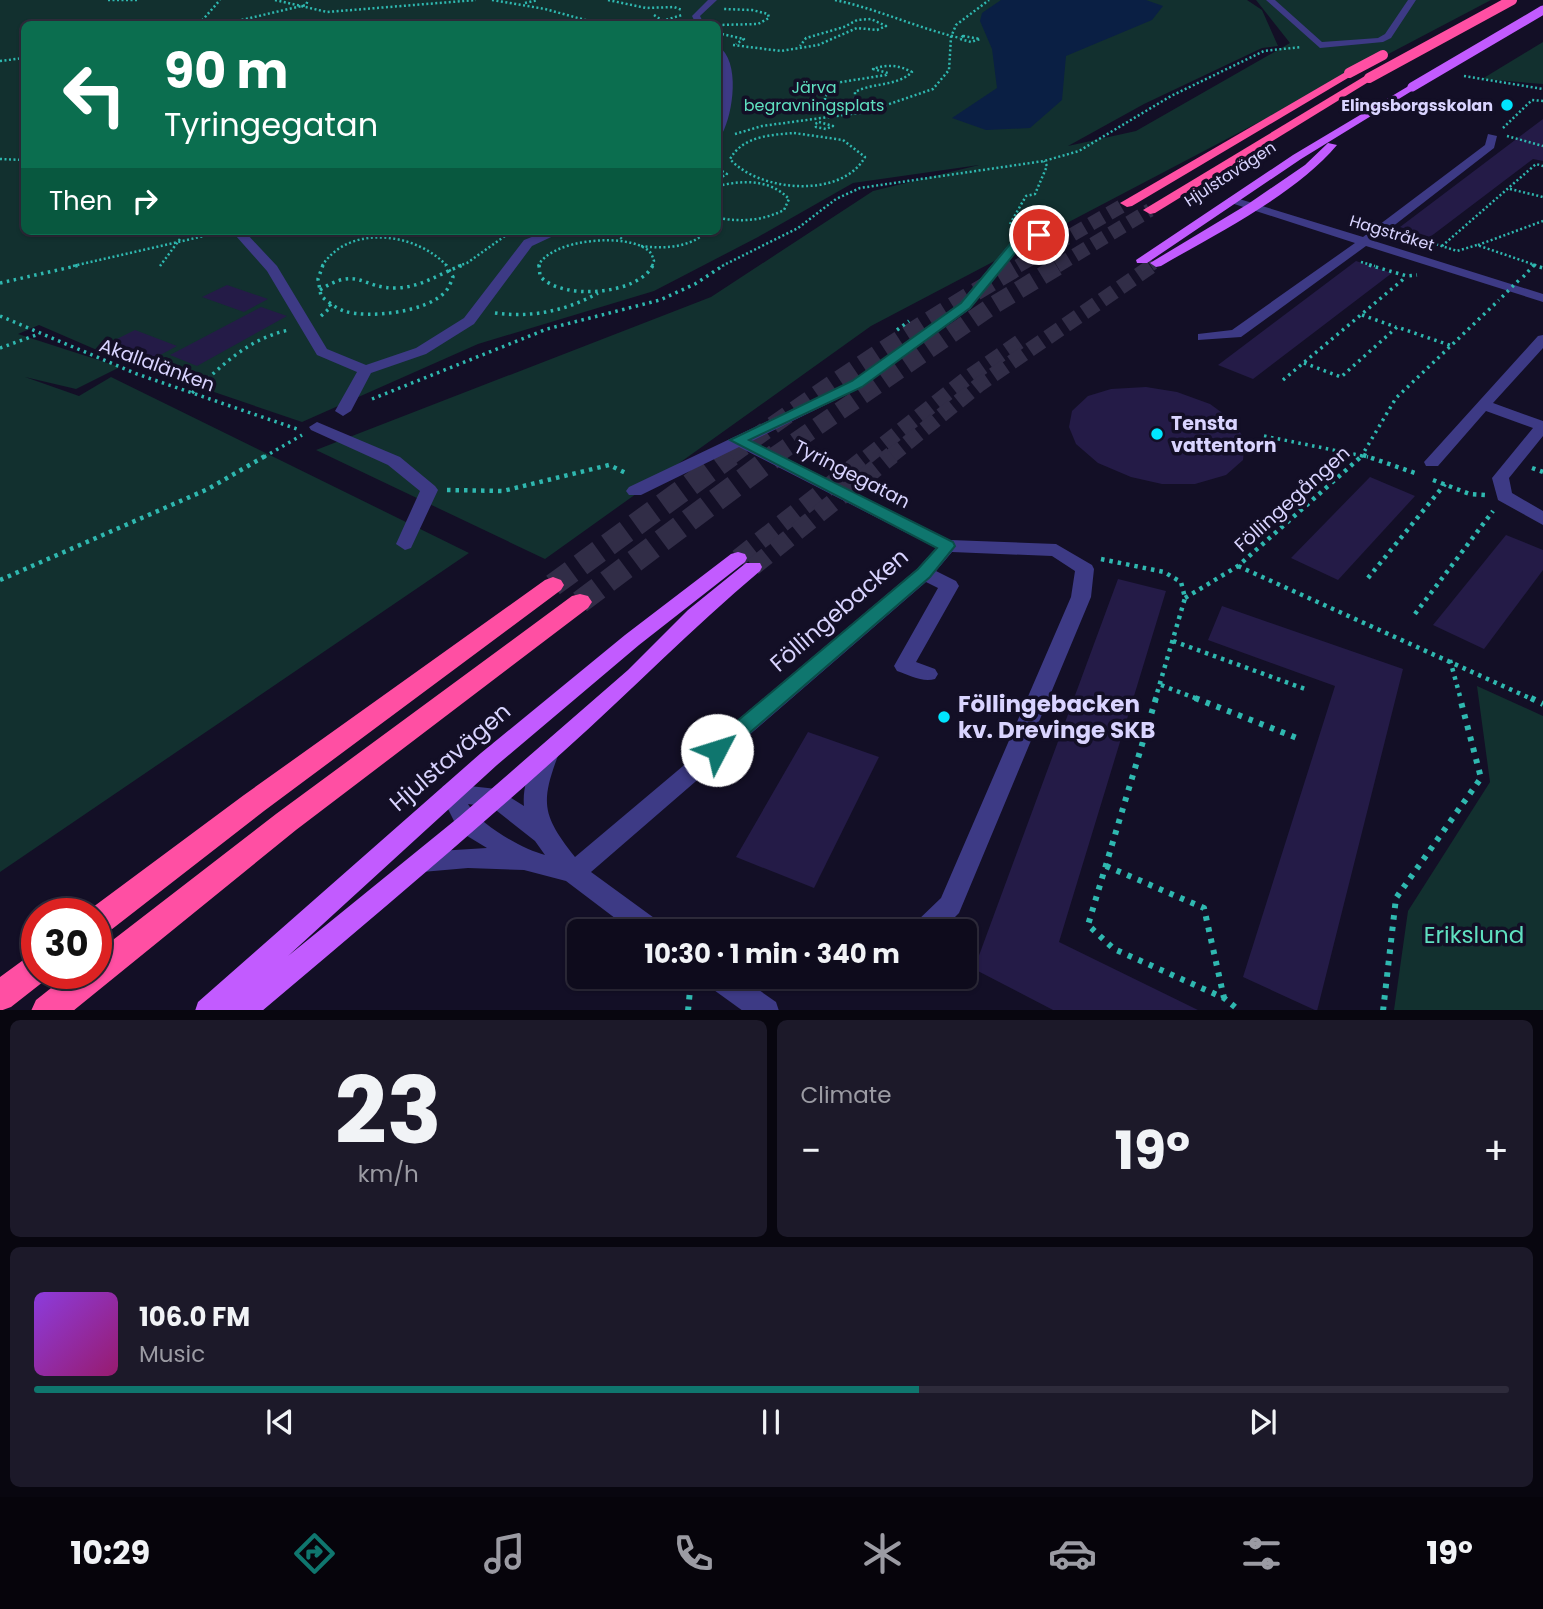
<!DOCTYPE html>
<meta charset="utf-8">
<style>
body{margin:0;font-family:Poppins,sans-serif;background:#1c1929;color:#f1f3f6;height:100vh;display:flex;flex-direction:column;font-size:26px;white-space:nowrap}
*{box-sizing:border-box;margin:0}
p{font-size:23px;color:#9b9ba3}
.icon{flex:none;width:38px;height:38px;fill:none;stroke:currentColor;stroke-width:2;stroke-linecap:round;stroke-linejoin:round}
.map{position:relative;height:1010px;overflow:hidden}
.sheet{display:flex;flex-direction:column;gap:10px;padding:10px;background:#08060f;flex:1}
.sheet>*{flex:none}
.guide{position:absolute;left:21px;top:21px;width:700px;height:214px;border-radius:10px;box-shadow:0 2px 5px #0004,0 0 0 2px #2e2b3b;background:#0b6e4f;color:#fff;overflow:hidden}
.speed{position:absolute;left:21px;top:898px;display:flex;gap:14px;font-size:35px;font-weight:700;text-align:center}
.speed>*{display:grid;place-content:center;width:91px;height:91px;border-radius:50%;background:#0e0b1c;box-shadow:0 2px 5px #0004,0 0 0 2px #2e2b3b;line-height:1}
.speed .limit{border:10px solid #d22;background:#fff;color:#111}
.pin{position:absolute;display:grid;place-items:center;width:60px;height:60px;color:#fff;margin:-30px;border:4px solid #fff;border-radius:50%;box-shadow:0 2px 7px #0007}
.me{position:absolute;width:77px;margin:-38px;rotate:50deg;stroke-linejoin:round;filter:drop-shadow(0 0 5px #0008)}
.turn{display:flex;align-items:center;gap:24px;height:147px;padding:0 28px;font-size:32px}
.turn .icon{width:91px;height:91px;stroke-width:2.5}
.turn b{display:block;font-size:49px;line-height:60px}
.then{display:flex;align-items:center;height:66px;padding:0 28px;background:#0003;gap:14px;font-size:26px}
.big{font-size:52px;font-weight:700;line-height:1.1}
.sheet .card{flex:1;display:flex;flex-direction:column;justify-content:center;gap:10px;min-width:0;padding:0 24px;border-radius:10px;background:#1c1929}
.sheet .dial{align-items:center;gap:0}
.dial b{font-size:91px;line-height:1}
.song{display:flex;align-items:center;gap:21px}
.cover{width:84px;height:84px;border-radius:10px;background:linear-gradient(135deg,hsl(270 70% 55%),hsl(320 70% 35%))}
.played{height:7px;border-radius:4px;background:linear-gradient(90deg,#0f766e 60%,#2e2b3b 60%)}
.keys{display:flex;justify-content:space-around;direction:ltr}
.heat{display:flex;justify-content:space-between;align-items:center;font-size:38px;direction:ltr}
.sheet .tiles{flex:1;display:grid;gap:10px;grid-template-columns:1fr 1fr}
.card:last-child{grid-column:span 2}
.trip{position:absolute;left:567px;top:919px;width:410px;height:70px;border-radius:10px;background:#0e0b1c;box-shadow:0 2px 5px #0004,0 0 0 2px #2e2b3b;font-weight:700;line-height:70px;text-align:center}
.tab-bar{display:flex;height:112px;justify-content:space-around;align-items:center;background:#06040b;color:#9b9ba3}
.tab-bar .icon{width:49px;height:49px}
.tab-bar .current{color:#0f766e}
.tab-bar b{font-size:32px;color:#f1f3f6}
.map>svg:first-child{display:block}
</style>
<div class="map">
<svg width="1543" height="1011" viewBox="0 0 1543 1011">
<rect width="100%" height="100%" fill="#130f26"/>
<g fill="#12302f" fill-rule="evenodd">
<path d="M0,0H1247L1262,10L1278,46L1262,48L1144,104L1068,146L1136,131L1290,43L1256,0H1491L871,326L545,559L316,450L711,297L873,191L979,165L853,183L758,237L654,291L478,344L302,422L120,360L39,325L18,334L120,367L76,389L25,377L79,396L111,377L469,553L0,872ZM24,24H718V231H24Z"/>
<path d="M1543,42V84L1482,79Z"/>
<path d="M1477,686L1543,716V1010H1394L1408,911L1490,782Z"/>
</g>
<path fill="#0a1f44" d="M1001,0H1146L1163,6L1152,20L1066,56L1062,100L1030,128L986,130L952,118L997,88L992,49L980,21L982,13Z"/>
<g fill="#241b47">
<path d="M1543,119V161L1533,159L1430,237L1400,227Z"/>
<path d="M1356,261L1392,273L1253,379L1218,365Z"/>
<path d="M227,285L268,299L244,312L202,297Z"/>
<path d="M261,307L287,316L197,366L170,355Z"/>
<path d="M135,330L177,346L149,361L107,344Z"/>
<path d="M1146,387L1177,392L1210,404L1232,420L1245,440L1243,460L1226,475L1195,484H1162L1131,477L1098,463L1076,444L1069,427L1072,411L1088,396L1111,389Z"/>
<path d="M1370,477L1415,496L1338,580L1291,558Z"/>
<path d="M1506,535L1543,550V570L1484,649L1433,625Z"/>
<path d="M1118,579L1166,591L1059,942L1200,1011H1055L974,969Z"/>
<path d="M1222,606L1403,669L1317,1011L1243,977L1335,686L1208,640Z"/>
<path d="M808,732L879,757L814,888L736,857Z"/>
</g>
<g fill="none" stroke-linecap="round" stroke-linejoin="round">
<path stroke="#312d47" stroke-width="11" stroke-dasharray="11 6" stroke-linecap="butt" d="M1151,266L1154,264"/>
<g stroke="#312d47" stroke-width="15" stroke-dasharray="15 7" stroke-linecap="butt">
<path d="M867,457L967,378L1025,338"/>
<path d="M890,457L980,384L1153,265"/>
</g>
<g stroke="#312d47" stroke-width="18" stroke-dasharray="18 10" stroke-linecap="butt">
<path d="M738,558L869,455"/>
<path d="M753,567L892,455"/>
</g>
<g stroke="#312d47" stroke-width="14" stroke-dasharray="14 7" stroke-linecap="butt">
<path d="M1018,266L1127,203"/>
<path d="M1057,266L1150,210"/>
</g>
<g stroke="#312d47" stroke-width="18" stroke-dasharray="18 9" stroke-linecap="butt">
<path d="M729,457C823,388 921,323 1021,265"/>
<path d="M773,457L989,308L1060,265"/>
</g>
<g stroke="#312d47" stroke-width="23" stroke-dasharray="23 11" stroke-linecap="butt">
<path d="M553,585L731,455"/>
<path d="M580,602L776,455"/>
</g>
<g stroke="#2fb8b0" stroke-width="2.5" stroke-dasharray="2 2.5" stroke-linecap="butt">
<path d="M108,0H139"/>
<path d="M275,0L327,12L476,0"/>
<path d="M492,0L545,9L600,24"/>
<path d="M608,0L646,8L674,7L682,10"/>
<path d="M835,0C878,9 917,28 960,38"/>
<path d="M525,3L538,0"/>
<path d="M654,15L668,24"/>
<path d="M662,21L682,15"/>
<path d="M199,24L220,0"/>
<path d="M224,24L306,5L308,0"/>
<path d="M718,25L758,24L769,18L768,14L752,10L723,9"/>
<path d="M722,34L744,39L736,44"/>
<path d="M963,36L980,39L971,42L960,39Z"/>
<path d="M733,45L781,51L818,45L857,28L877,30L886,26L871,19L857,20L844,27L806,38L800,46"/>
<path d="M0,61L24,58"/>
<path d="M1464,76L1543,89"/>
<path d="M837,109L855,102V92C874,82 896,87 912,72C899,65 887,64 873,69L888,73L886,75L835,83V88L825,96V102L844,114"/>
<path d="M819,122L833,126L826,129L816,127L815,124Z"/>
<path d="M1503,128L1532,100L1543,101"/>
<path d="M794,133L843,140L865,157C842,199 759,192 730,159C743,136 770,135 794,133Z"/>
<path d="M735,134L762,126L866,112L933,89L949,70L951,37L956,25L989,0"/>
<path d="M1507,136L1543,146"/>
<path d="M0,159L24,160"/>
<path d="M718,169L727,174L718,179"/>
<path d="M718,186C743,180 770,179 789,199L784,210C762,221 741,222 718,218"/>
<path d="M1510,189L1543,197"/>
<path d="M1010,224L1026,196L1035,194L1047,166L1044,161"/>
<path d="M614,231L623,240"/>
<path d="M1402,233L1457,251L1477,245L1538,266"/>
<path d="M1478,245L1543,221"/>
<path d="M641,246C665,249 689,248 708,231"/>
<path d="M1442,246L1536,164L1543,166"/>
<path d="M1361,262L1375,266"/>
<path d="M73,266L226,231"/>
<path d="M160,266L180,239L181,231"/>
<path d="M322,266C349,223 417,233 447,266"/>
<path d="M458,266L467,263L512,231"/>
<path d="M538,266C551,239 627,232 649,251C652,254 653,258 654,261L652,266"/>
<path d="M722,266L798,228L836,199L860,188L1044,161L1079,151L1171,96L1264,51L1301,47"/>
</g>
<g stroke="#2fb8b0" stroke-width="3.5" stroke-dasharray="2.5 4.5" stroke-linecap="butt">
<path d="M323,265L318,279L321,296C328,302 336,308 344,311C369,319 427,312 445,292C449,288 451,282 453,277L446,265"/>
<path d="M539,265L540,276C561,301 639,295 653,265"/>
<path d="M1369,265L1407,276L1417,275"/>
<path d="M1533,265L1543,268"/>
<path d="M1523,277L1534,265"/>
<path d="M0,283L80,265"/>
<path d="M320,290C359,265 361,289 397,288C422,287 440,273 463,265"/>
<path d="M495,313C531,318 566,311 598,293"/>
<path d="M1362,315L1396,327"/>
<path d="M0,316L137,374L300,430"/>
<path d="M321,316L331,307L328,301"/>
<path d="M897,330L909,321"/>
<path d="M0,348L39,334"/>
<path d="M1304,363L1341,377L1397,327L1452,346"/>
<path d="M1283,380L1406,277"/>
<path d="M192,393C223,365 247,339 289,330"/>
<path d="M372,399L547,329L660,300L695,284L724,265"/>
<path d="M1264,436L1368,457"/>
<path d="M264,457L302,435"/>
<path d="M1361,457L1396,398L1499,300"/>
</g>
<g stroke="#2fb8b0" stroke-width="4.5" stroke-dasharray="3.5 5" stroke-linecap="butt">
<path d="M1363,455L1415,473"/>
<path d="M1532,468L1543,472"/>
<path d="M1433,480L1470,494L1485,495"/>
<path d="M447,490L503,491L609,465L628,474"/>
<path d="M1101,559L1164,572L1181,582L1185,598L1155,700"/>
<path d="M1238,566L1534,700"/>
<path d="M1368,578L1445,484"/>
<path d="M0,580L208,489L267,455"/>
<path d="M1185,598L1238,566L1363,455"/>
<path d="M1415,614L1493,511"/>
<path d="M1173,641L1305,689"/>
<path d="M1450,660L1461,700"/>
<path d="M1161,685L1200,700"/>
</g>
<g stroke="#2fb8b0" stroke-width="6" stroke-dasharray="4.5 7" stroke-linecap="butt">
<path d="M1156,698L1088,925L1114,949L1224,998L1240,1011"/>
<path d="M1195,698L1297,738"/>
<path d="M1531,698L1543,704"/>
<path d="M1106,866L1204,908L1224,998"/>
<path d="M688,1011L691,980"/>
<path d="M1383,1011L1396,898L1481,778L1460,698"/>
</g>
<g fill="#3d3a85" fill-rule="evenodd">
<path d="M708,0H717L700,16L704,24H696L692,16Z"/>
<path d="M1266,0H1275L1322,42L1378,38L1385,34L1408,0H1416L1391,38L1383,42L1320,48Z"/>
<path d="M718,46C741,61 733,114 722,134L718,135L723,90Z"/>
<path d="M1488,134L1497,136L1494,148L1374,241L1543,294V302L1366,246L1241,337L1198,340V334L1232,330L1355,243L1228,202V198H1236L1363,237L1485,145Z"/>
<path d="M547,231H564L532,246L474,324L426,354L371,373L351,411L343,416L335,411L357,372L317,355L267,271L236,236L242,232L246,233L277,266L327,349L366,365L416,348L464,318L524,240Z"/>
<path d="M1039,231L1043,232V238L1019,248L970,309L862,387L752,441L950,540L1056,544L1092,565L1094,569L1091,597L959,913L941,931H911L915,923L941,898L1071,597L1075,571L1052,556L952,552L936,571L956,581L959,586L916,662L935,669L938,674L935,679C923,683 909,675 897,671L894,666L938,588L926,582L591,872L661,923L665,931H632L566,881L524,870L468,868L422,872L413,869L410,862L413,855L422,852L487,848L459,831L440,793L443,786L451,784L497,789L524,806C522,786 531,764 540,747L548,744L556,747L559,753C540,803 542,815 575,857L917,569L936,548L739,447L641,495H629L626,491L629,487L852,381L960,303L1011,242ZM468,804L492,807L535,841L545,855C522,849 480,825 468,804Z"/>
<path d="M1543,335V348L1493,403L1543,421V436L1509,478L1512,493L1543,511V525L1498,500L1492,478L1533,428L1486,411L1438,466H1426L1424,462L1538,336Z"/>
<path d="M317,422L400,457L435,486L438,490L411,548L405,550L396,544L420,491L388,465L311,430L309,427Z"/>
<path d="M703,976H739L776,1002L779,1011H743L707,985Z"/>
</g>
<g fill="#c25bff" fill-rule="evenodd">
<path d="M1412,84L1417,87L1415,89L1301,159L1147,263H1137L1136,260L1293,155Z"/>
<path d="M1328,143L1337,145C1295,195 1217,233 1161,266L1156,267L1150,263L1248,204L1305,165Z"/>
<path d="M738,552L745,554L747,558L745,562L639,645L497,765L288,956L459,817L628,670L688,610L746,563H760L762,567L760,571C692,628 630,692 564,751C465,840 364,925 262,1011H195L198,1002L481,753L625,635L731,554Z"/>
</g>
<g fill="#ff4fa3" fill-rule="evenodd">
<path d="M1349,70L1355,73L1353,75L1132,206L1127,207L1120,203Z"/>
<path d="M1365,76L1375,78L1155,213L1150,214L1143,210Z"/>
<path d="M553,577L561,580L564,585L561,590L264,811L107,933L96,937V914L85,913L244,795L545,580Z"/>
<path d="M580,594L588,596L592,602L588,608L296,830L73,1011H31L36,1000L70,973H96V953L276,814L572,596Z"/>
<path d="M37,954V973H51L48,978L11,1007L0,1011V977L26,958Z"/>
</g>
<path stroke="#2fb8b0" stroke-width="3.5" stroke-dasharray="2.5 4.5" stroke-linecap="butt" d="M1502,297L1521,278"/>
<path stroke="#c25bff" stroke-width="9" d="M1412,87L1543,10"/>
<g stroke="#ff4fa3" stroke-width="10">
<path d="M1349,73L1383,55"/>
<path d="M1369,78L1512,0"/>
</g>
</g>
<path fill="#0f766e" stroke="#0a4d48" stroke-width="2" d="M1039,231L1043,232V237L1019,248L970,308L862,387L749,440L953,542L955,546L930,577L724,755L717,757L710,755L707,750L710,744L918,569L937,548L730,440L852,381L961,303L1011,243Z"/>
<g fill="#00e5ff" stroke="#130f26" stroke-width="2.5">
<circle cx="1507" cy="105" r="7"/>
<circle cx="1157" cy="434" r="7"/>
<circle cx="944" cy="717" r="7"/>
</g>
<g text-anchor="middle" dominant-baseline="central" stroke-width="7" stroke-linejoin="round" paint-order="stroke">
<g font-size="16" fill="#5fe0c0" stroke="#130f26">
<text x="814" y="87">Järva<tspan x="814" dy="18">begravningsplats</tspan></text>
</g>
<g font-size="16" font-weight="bold" fill="#d9d4ff" stroke="#130f26" text-anchor="end">
<text x="1493" y="105">Elingsborgsskolan</text>
</g>
<g font-size="16" fill="#d9d4ff" stroke="#130f26">
<text transform="translate(1230 174) rotate(-33)">Hjulstavägen</text>
<text transform="translate(1392 233) rotate(17)">Hagstråket</text>
</g>
<g font-size="19" fill="#d9d4ff" stroke="#130f26">
<text transform="translate(157 365) rotate(20)">Akallalänken</text>
<text transform="translate(852 474) rotate(27)">Tyringegatan</text>
<text transform="translate(1292 499) rotate(-42)">Föllingegången</text>
</g>
<g font-size="19" font-weight="bold" fill="#d9d4ff" stroke="#130f26" text-anchor="start">
<text x="1171" y="423">Tensta<tspan x="1171" dy="22">vattentorn</tspan></text>
</g>
<g font-size="23" fill="#d9d4ff" stroke="#130f26">
<text transform="translate(839 610) rotate(-41)">Föllingebacken</text>
<text transform="translate(450 757) rotate(-41)">Hjulstavägen</text>
</g>
<g font-size="23" font-weight="bold" fill="#d9d4ff" stroke="#130f26" text-anchor="start">
<text x="958" y="704">Föllingebacken<tspan x="958" dy="26">kv. Drevinge SKB</tspan></text>
</g>
<g font-size="23" fill="#5fe0c0" stroke="#130f26">
<text x="1474" y="935">Erikslund</text>
</g>
</g>
</svg>
<div class="speed"><div class="limit">30</div></div>
<div class="pin" style="left:1039px;top:235px;background:#d93025"><svg class="icon" aria-label="arrive" viewBox="0 0 24 24"><path d="M6 21V4h12l-3 4 3 4H6"/></svg></div>
<svg class="me" style="left:717px;top:750px" viewBox="-20 -20 40 40"><circle r="19" fill="#fff"/><path d="M0-13L10 11 0 6-10 11z" fill="#0f766e"/></svg>
<div class="trip">10:30 · 1 min · 340 m</div>
<div class="guide">
<div class="turn"><svg class="icon" aria-label="left" viewBox="0 0 24 24"><path d="M17 20v-9H6M10 6l-5 5 5 5"/></svg><div><b>90 m</b>Tyringegatan</div></div>
<div class="then">Then<svg class="icon" aria-label="right" viewBox="0 0 24 24"><path d="M7 20v-9h11M14 6l5 5-5 5"/></svg></div>
</div>
</div>
<section class="sheet">
<div class="tiles">
<div class="card dial"><b>23</b><p>km/h</p></div>
<div class="card"><p>Climate</p>
<div class="heat"><a>−</a><b class="big">19°</b><a>+</a></div>
</div>
<div class="card">
<div class="song"><i class="cover"></i><div><b>106.0 FM</b><p>Music</p></div></div>
<div class="played"></div>
<div class="keys"><svg class="icon" aria-label="previous" viewBox="0 0 24 24"><path d="M18 5L8 12l10 7zM5 5v14"/></svg><svg class="icon" aria-label="pause" viewBox="0 0 24 24"><path d="M8 5v14M16 5v14"/></svg><svg class="icon" aria-label="next" viewBox="0 0 24 24"><path d="M6 5l10 7-10 7zM19 5v14"/></svg></div>
</div>
</div>
</section>
<nav class="tab-bar">
<b>10:29</b>
<svg class="icon current" aria-label="directions" viewBox="0 0 24 24"><path d="M12 3l9 9-9 9-9-9zM9 14v-3h6M13 9l2 2-2 2"/></svg>
<svg class="icon" aria-label="music" viewBox="0 0 24 24"><path d="M9 18V5l10-2v13"/><circle cx="6" cy="18" r="3"/><circle cx="16" cy="16" r="3"/></svg>
<svg class="icon" aria-label="phone" viewBox="0 0 24 24"><path d="M5 4h4l2 5-3 2q2 4 5 5l2-3 5 2v4C11 20 4 13 5 4z"/></svg>
<svg class="icon" aria-label="climate" viewBox="0 0 24 24"><path d="M12 3v18M4 7l16 10M4 17L20 7"/></svg>
<svg class="icon" aria-label="car" viewBox="0 0 24 24"><path d="M5 17H2v-5l4-1 3-4h7l3 4 3 1v5h-3M9 17h6M6 11h13"/><circle cx="7" cy="17" r="2"/><circle cx="17" cy="17" r="2"/></svg>
<svg class="icon" aria-label="filters" viewBox="0 0 24 24"><path d="M4 7h16M4 17h16"/><circle cx="9" cy="7" r="2"/><circle cx="15" cy="17" r="2"/></svg>
<b>19°</b>
</nav>
